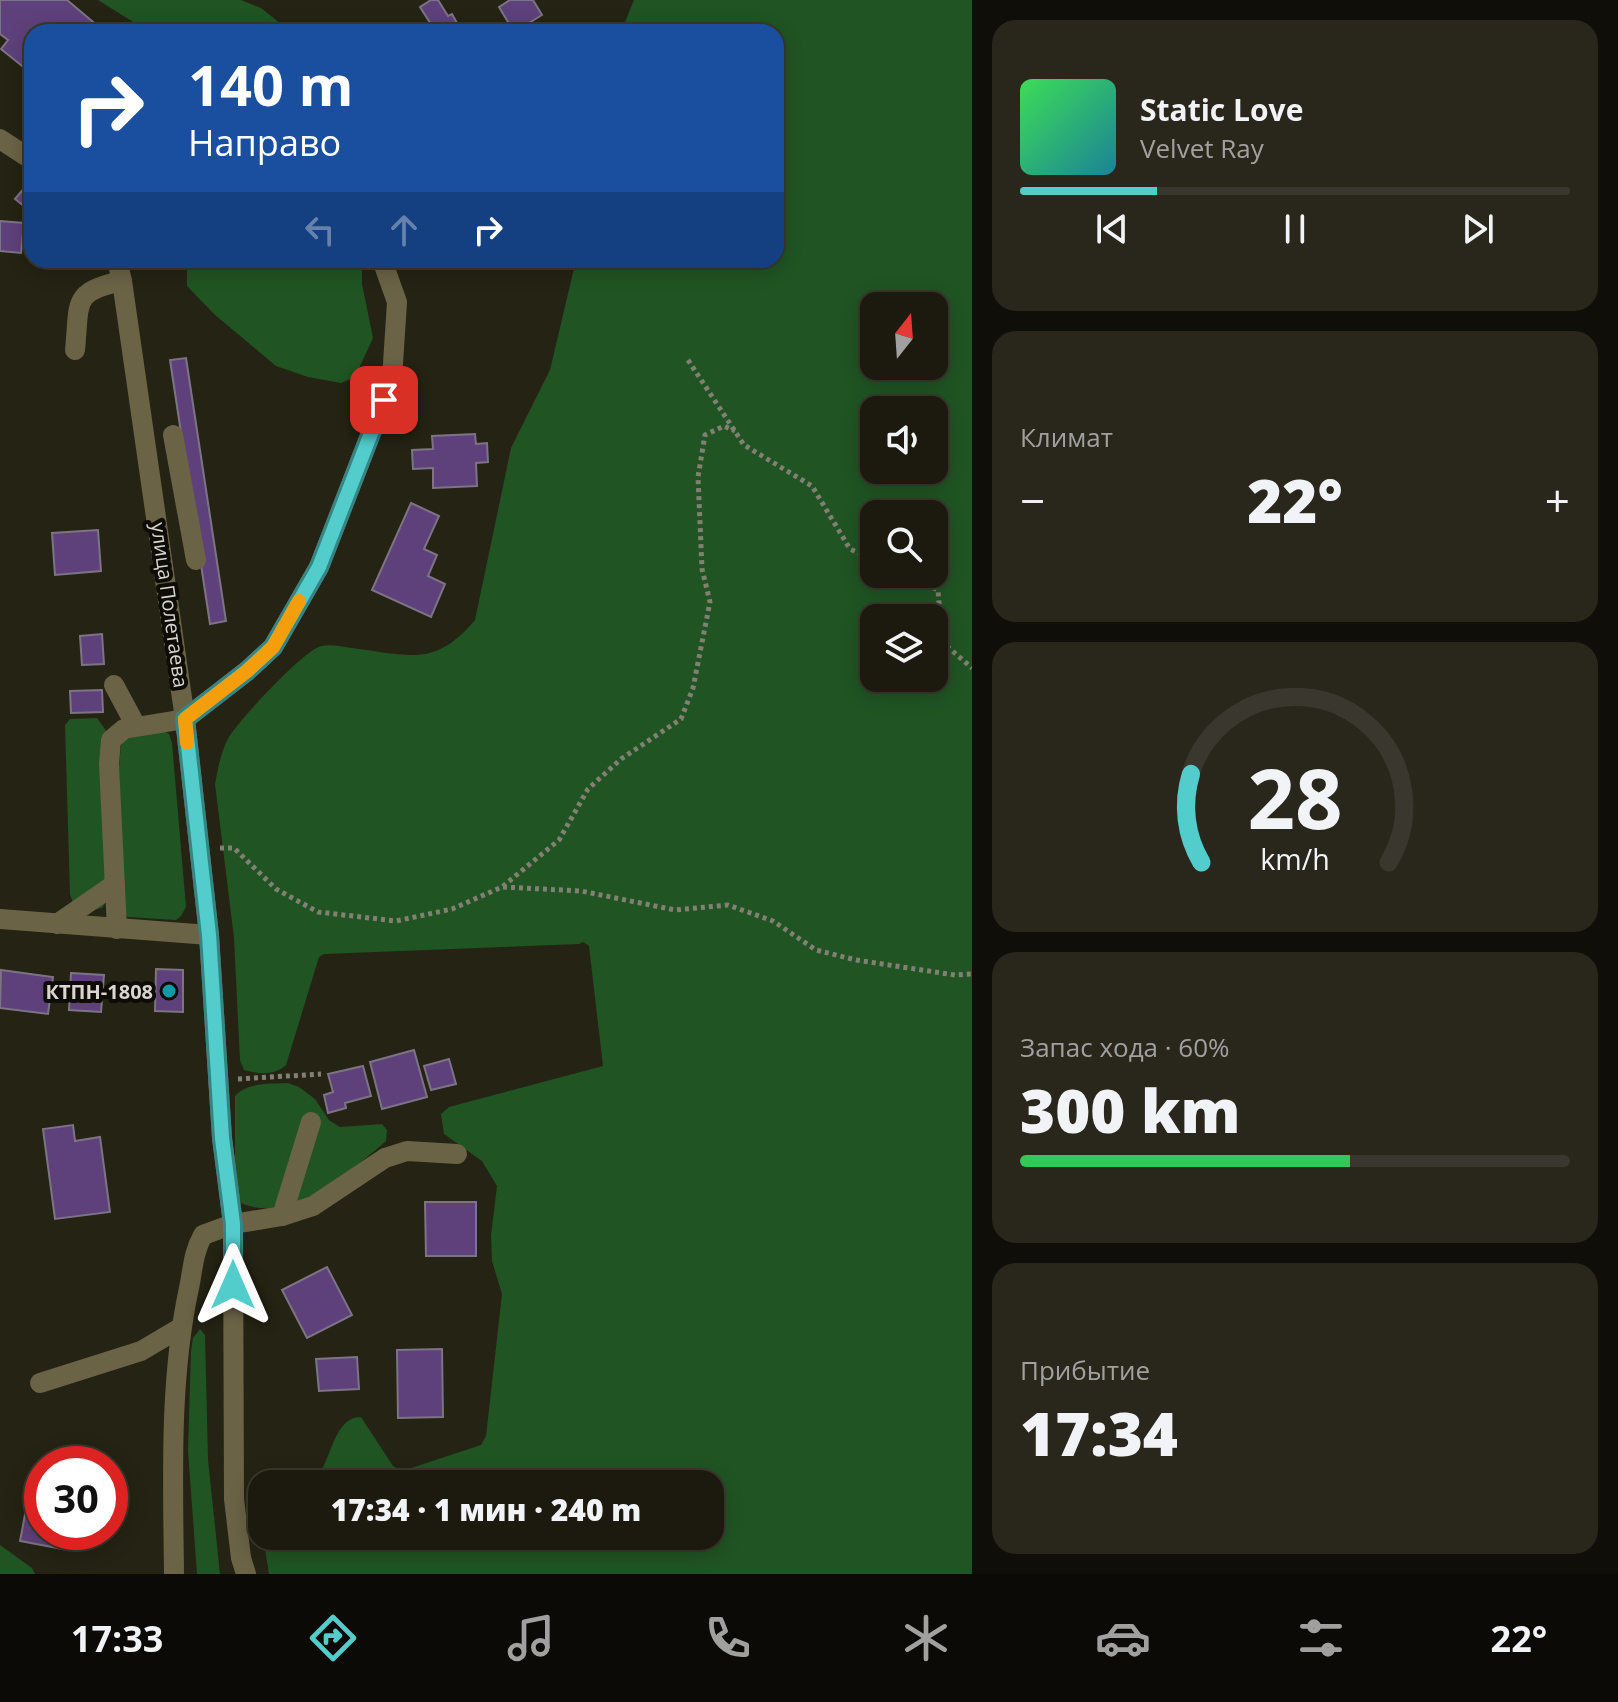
<!DOCTYPE html>
<html lang="ru">
<meta charset="utf-8">
<style>
body{margin:0;font-family:"Open Sans",sans-serif;background:#29271c;color:#f1f3f6;height:100vh;display:flex;flex-direction:column;font-size:30px;white-space:nowrap}
*{box-sizing:border-box;margin:0}
p{font-size:26px;color:#a0a19e}
.icon{flex:none;width:44px;height:44px;fill:none;stroke:currentColor;stroke-width:2;stroke-linecap:round;stroke-linejoin:round}
.map{position:relative;flex:1;overflow:hidden}
.details{display:flex;flex-direction:column;gap:20px;padding:20px;background:#0f0e08;width:646px}
.details>*{flex:none}
.banner{position:absolute;left:24px;top:24px;width:760px;height:244px;border-radius:24px;box-shadow:0 4px 20px #0003,0 0 0 2px #3a382e;background:#1a4fa0;color:#fff;overflow:hidden}
.needle{width:52px;rotate:17deg}
.tools{position:absolute;left:860px;top:292px;display:grid;gap:16px}
.tools a{display:grid;place-items:center;width:88px;height:88px;border-radius:16px;background:#1c1a0e;box-shadow:0 4px 20px #0003,0 0 0 2px #3a382e;font-size:40px}
.speed{position:absolute;left:24px;top:1446px;display:flex;gap:16px;font-size:40px;font-weight:700;text-align:center}
.speed>*{display:grid;place-content:center;width:104px;height:104px;border-radius:50%;background:#1c1a0e;box-shadow:0 4px 20px #0003,0 0 0 2px #3a382e;line-height:1}
.speed .limit{border:12px solid #d22;background:#fff;color:#111}
.pin{position:absolute;display:grid;place-items:center;width:68px;height:68px;color:#fff;margin:-34px;border-radius:16px;box-shadow:0 4px 12px #0006}
.me{position:absolute;width:88px;margin:-44px;rotate:0deg;stroke-linejoin:round;filter:drop-shadow(0 0 6px #0008)}
.turn{display:flex;align-items:center;gap:28px;height:168px;padding:0 32px;font-size:36px}
.turn .icon{width:104px;height:104px;stroke-width:2.5}
.turn b{display:block;font-size:56px;line-height:68px}
.lanes{display:flex;align-items:center;height:76px;padding:0 32px;background:#0003;justify-content:center;gap:40px;direction:ltr}
.lanes .off{opacity:.35}
.big{font-size:60px;font-weight:800;line-height:1.1}
.details .card{flex:1;display:flex;flex-direction:column;justify-content:center;gap:12px;min-width:0;padding:0 28px;border-radius:24px;background:#29271c}
.details .dial{align-items:center;gap:0}
.dial svg{height:208px;overflow:visible;fill:none;stroke:#3a382e;stroke-width:7;stroke-linecap:round;text-anchor:middle}
.dial text{fill:#f1f3f6;stroke:none}
.song{display:flex;align-items:center;gap:24px}
.cover{width:96px;height:96px;border-radius:12px;background:linear-gradient(135deg,hsl(130 70% 55%),hsl(190 70% 35%))}
.played{height:8px;border-radius:4px;background:linear-gradient(90deg,#52cdcc 25%,#3a382e 25%)}
.keys{display:flex;justify-content:space-around;direction:ltr}
.heat{display:flex;justify-content:space-between;align-items:center;font-size:44px;direction:ltr}
.charge{height:12px;border-radius:6px;background:linear-gradient(90deg,#34c759 60%,#3a382e 0)}
.trip{position:absolute;left:248px;top:1470px;width:476px;height:80px;border-radius:24px;background:#1c1a0e;box-shadow:0 4px 20px #0003,0 0 0 2px #3a382e;font-weight:800;line-height:80px;text-align:center}
.dock{display:flex;height:128px;justify-content:space-around;align-items:center;background:#0b0a06;color:#a0a19e}
.dock .icon{width:56px;height:56px}
.dock .selected{color:#52cdcc}
.dock b{font-size:36px;color:#f1f3f6}
main{display:flex;flex:1;min-height:0}
.map>svg:first-child{display:block}
</style>
<main>
<div class="map">
<svg width="972" height="1574" viewBox="0 0 972 1574">
<rect width="100%" height="100%" fill="#252313"/>
<g fill="#205423" fill-rule="evenodd">
<path d="M98,0H241L261,8L291,32H149Z"/>
<path d="M634,0H972V1574H269L262,1531V1536H710V1484H311C332,1468 331,1417 361,1417L393,1466L402,1471L481,1445L486,1436L502,1294L492,1261L491,1235L497,1186L482,1161L444,1134L441,1114L449,1107L603,1066L589,946L583,942L579,944L324,954L319,957L286,1065C275,1076 258,1074 244,1070L240,1060L234,938L215,784C218,768 221,751 229,737C240,719 303,651 321,646C331,644 343,647 352,648C408,655 435,668 475,620L511,448L550,370L576,260H776V32H621ZM874,306H934V366H874ZM874,410H934V470H874ZM874,514H934V574H874ZM874,618H934V678H874Z"/>
<path d="M187,260H362V284L373,338L355,377L341,383L308,377L276,366L214,314L187,286Z"/>
<path d="M97,718L107,732L106,902L102,908L93,910L73,903L70,894L65,725L70,719Z"/>
<path d="M164,731L169,734L172,743L186,907L181,916L176,920L127,917L124,913L119,766L121,746L125,739Z"/>
<path d="M288,1083L299,1087L315,1099L329,1120L340,1127L382,1124L387,1130L386,1141C353,1169 290,1226 241,1203L235,1187V1096C248,1082 270,1084 288,1083Z"/>
<path d="M200,1329L205,1335L208,1460L220,1574H197L188,1451L191,1351L193,1338Z"/>
<path d="M0,1545L32,1568L35,1574H0Z"/>
</g>
<g fill="#5e417a" stroke="#7c7485" stroke-width="2">
<path d="M0,0H67L105,32H32V74L1,49L8,40L0,34Z"/>
<path d="M431,0H438L448,16L452,14L462,32H422L432,26L420,7Z"/>
<path d="M510,0H533L542,15L514,32L499,7Z"/>
<path d="M27,185L32,189V213L15,199Z"/>
<path d="M0,221L24,223L21,253L0,251Z"/>
<path d="M186,358L226,621L210,624L170,360Z"/>
<path d="M475,434L476,444L487,443L488,462L476,463L477,486L433,488V468L413,469L412,450L433,449L432,436Z"/>
<path d="M411,503L439,516L424,549L437,555L428,576L445,584L431,617L372,590Z"/>
<path d="M98,530L101,571L55,575L52,533Z"/>
<path d="M102,634L104,664L82,665L80,636Z"/>
<path d="M102,690L103,712L71,713L70,691Z"/>
<path d="M156,969L183,970V1012L155,1011Z"/>
<path d="M1,970L53,977L48,1014L0,1008Z"/>
<path d="M71,973L104,975L101,1012L69,1010Z"/>
<path d="M414,1050L427,1097L382,1109L370,1062Z"/>
<path d="M449,1059L456,1084L431,1090L424,1066Z"/>
<path d="M363,1066L371,1096L345,1103L346,1108L328,1113L324,1095L333,1092L328,1074Z"/>
<path d="M73,1125L75,1141L100,1137L110,1212L55,1219L43,1129Z"/>
<path d="M425,1202H476V1256H426Z"/>
<path d="M327,1267L352,1315L307,1338L282,1290Z"/>
<path d="M442,1349L443,1417L398,1418L397,1350Z"/>
<path d="M357,1357L359,1389L319,1391L316,1359Z"/>
<path d="M32,1478L42,1480V1532H72L68,1550L20,1541Z"/>
</g>
<g fill="none" stroke-linecap="round" stroke-linejoin="round">
<g stroke="#828073" stroke-width="5" stroke-dasharray="4 4" stroke-linecap="butt">
<path d="M688,360L744,445L812,486L850,549L874,560"/>
<path d="M904,574L938,590L942,642L972,668"/>
<path d="M220,848H234L276,889L318,912L396,921L452,909L502,887L559,840L588,789L621,759L681,719L693,688L710,602L702,569L698,477L705,435L724,426L735,431"/>
<path d="M503,887L581,891L675,910L728,905L773,921L816,950L856,960L955,975L972,974"/>
<path d="M238,1079L321,1074"/>
</g>
<g stroke="#6b6346" stroke-width="20">
<path d="M0,139L32,160"/>
<path d="M117,260L122,281L185,719L209,935L222,1138L233,1224L234,1499L241,1558L246,1574"/>
<path d="M75,350C80,302 71,292 122,281"/>
<path d="M173,435L196,560"/>
<path d="M114,685L136,726"/>
<path d="M0,919L209,935"/>
<path d="M57,924L115,884"/>
<path d="M117,929L109,764L111,740L124,729L185,719L247,671L273,647L319,567L392,379L397,302L382,260"/>
<path d="M282,1216L311,1122"/>
<path d="M40,1383L141,1351L180,1328"/>
<path d="M174,1574C173,1479 169,1381 189,1288C193,1269 193,1253 203,1235L233,1224L282,1216L313,1206L385,1158L407,1151L457,1154"/>
</g>
</g>
<g fill="none" stroke-linecap="round" stroke-linejoin="round">
<g stroke="#358585" stroke-width="20">
<path id="route" d="M233,1285V1224L222,1138L209,935L185,719L247,671L273,647L319,567L384,400"/>
</g>
<use href="#route" stroke="#52cdcc" stroke-width="14"/>
<path stroke="#f59e0b" stroke-width="14" d="M187,743L185,719L247,671L273,647L299,601"/>
</g>
<circle fill="#0f9aa8" stroke="#0d0c06" stroke-width="3" cx="169" cy="991" r="8"/>
<g text-anchor="middle" dominant-baseline="central" stroke-width="8" stroke-linejoin="round" paint-order="stroke">
<g font-size="20" fill="#d9d7cd" stroke="#0d0c06">
<text transform="translate(170 605) rotate(82)">улица Полетаева</text>
</g>
<g font-size="20" font-weight="bold" fill="#d9d7cd" stroke="#0d0c06" text-anchor="end">
<text x="153" y="991">КТПН-1808</text>
</g>
</g>
</svg>
<div class="tools">
<a><svg class="needle" viewBox="-14 -14 28 28"><path d="M0-13l5 13h-10z" fill="#e53935"/><path d="M0 13l5-13h-10z" fill="#a0a19e"/></svg></a>
<a><svg class="icon" aria-label="sound" viewBox="0 0 24 24"><path d="M4 9h4l5-4v14l-5-4H4zM17 9q2 3 0 6"/></svg></a>
<a><svg class="icon" aria-label="search" viewBox="0 0 24 24"><circle cx="10" cy="10" r="6"/><path d="M15 15l6 6"/></svg></a>
<a><svg class="icon" aria-label="layers" viewBox="0 0 24 24"><path d="M12 4l9 5-9 5-9-5zM3 14l9 5 9-5"/></svg></a>
</div>
<div class="speed"><div class="limit">30</div></div>
<div class="pin" style="left:384px;top:400px;background:#d93025"><svg class="icon" aria-label="arrive" viewBox="0 0 24 24"><path d="M6 21V4h12l-3 4 3 4H6"/></svg></div>
<svg class="me" style="left:233px;top:1285px" viewBox="-20 -20 40 40"><path d="M0-17L14 15 0 8-14 15z" fill="#52cdcc" stroke="#fff" stroke-width="4"/></svg>
<div class="trip">17:34 · 1 мин · 240 m</div>
<div class="banner">
<div class="turn"><svg class="icon" aria-label="right" viewBox="0 0 24 24"><path d="M7 20v-9h11M14 6l5 5-5 5"/></svg><div><b>140 m</b>Направо</div></div>
<div class="lanes"><svg class="icon off" aria-label="left" viewBox="0 0 24 24"><path d="M17 20v-9H6M10 6l-5 5 5 5"/></svg><svg class="icon off" aria-label="ahead" viewBox="0 0 24 24"><path d="M12 20V5M6 11l6-6 6 6"/></svg><svg class="icon" aria-label="right" viewBox="0 0 24 24"><path d="M7 20v-9h11M14 6l5 5-5 5"/></svg></div>
</div>
</div>
<section class="details">
<div class="card">
<div class="song"><i class="cover"></i><div><b>Static Love</b><p>Velvet Ray</p></div></div>
<div class="played"></div>
<div class="keys"><svg class="icon" aria-label="previous" viewBox="0 0 24 24"><path d="M18 5L8 12l10 7zM5 5v14"/></svg><svg class="icon" aria-label="pause" viewBox="0 0 24 24"><path d="M8 5v14M16 5v14"/></svg><svg class="icon" aria-label="next" viewBox="0 0 24 24"><path d="M6 5l10 7-10 7zM19 5v14"/></svg></div>
</div>
<div class="card"><p>Климат</p>
<div class="heat"><a>−</a><b class="big">22°</b><a>+</a></div>
</div>
<div class="card dial"><svg viewBox="0 0 100 80">
<path d="M14 69A42 42 0 1 1 86 69"/>
<path d="M14 69A42 42 0 0 1 10 35" stroke="#52cdcc"/>
<text x="50" y="56" font-size="32" font-weight="700">28</text>
<text x="50" y="72" font-size="11">km/h</text>
</svg></div>
<div class="card"><p>Запас хода · 60%</p><b class="big">300 km</b><div class="charge"></div></div>
<div class="card"><p>Прибытие</p><b class="big">17:34</b></div>
</section>
</main>
<nav class="dock">
<b>17:33</b>
<svg class="icon selected" aria-label="directions" viewBox="0 0 24 24"><path d="M12 3l9 9-9 9-9-9zM9 14v-3h6M13 9l2 2-2 2"/></svg>
<svg class="icon" aria-label="music" viewBox="0 0 24 24"><path d="M9 18V5l10-2v13"/><circle cx="6" cy="18" r="3"/><circle cx="16" cy="16" r="3"/></svg>
<svg class="icon" aria-label="phone" viewBox="0 0 24 24"><path d="M5 4h4l2 5-3 2q2 4 5 5l2-3 5 2v4C11 20 4 13 5 4z"/></svg>
<svg class="icon" aria-label="climate" viewBox="0 0 24 24"><path d="M12 3v18M4 7l16 10M4 17L20 7"/></svg>
<svg class="icon" aria-label="car" viewBox="0 0 24 24"><path d="M5 17H2v-5l4-1 3-4h7l3 4 3 1v5h-3M9 17h6M6 11h13"/><circle cx="7" cy="17" r="2"/><circle cx="17" cy="17" r="2"/></svg>
<svg class="icon" aria-label="filters" viewBox="0 0 24 24"><path d="M4 7h16M4 17h16"/><circle cx="9" cy="7" r="2"/><circle cx="15" cy="17" r="2"/></svg>
<b>22°</b>
</nav>
